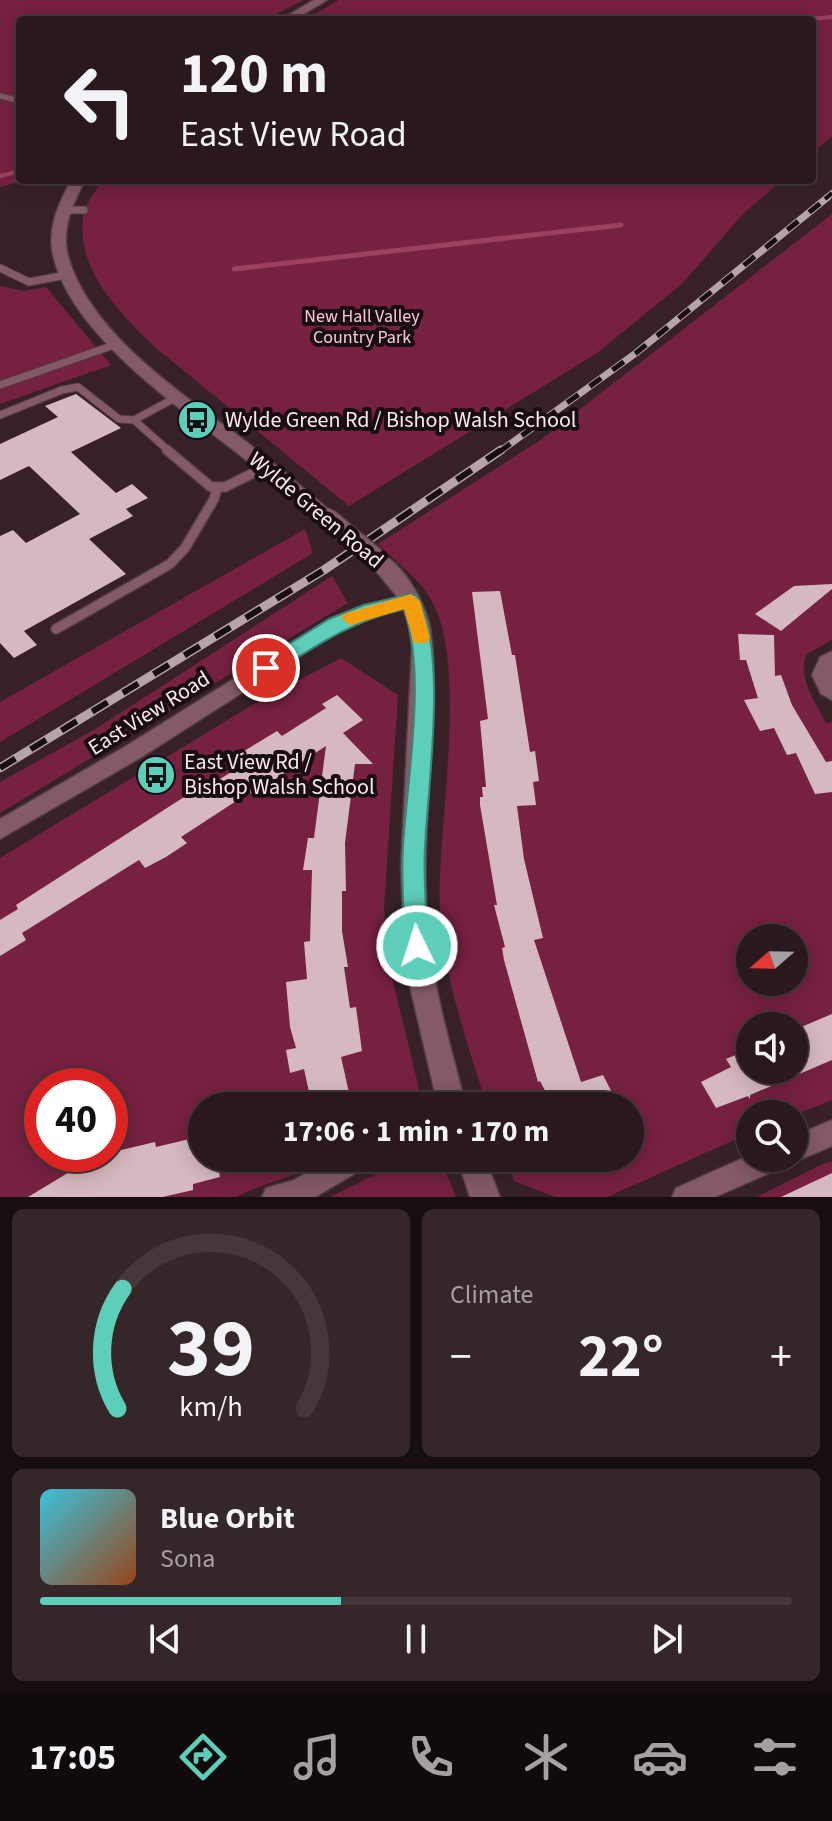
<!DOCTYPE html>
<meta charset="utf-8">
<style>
body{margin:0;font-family:"Source Sans 3",sans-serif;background:#35262a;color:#f1f3f6;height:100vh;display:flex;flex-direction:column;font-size:30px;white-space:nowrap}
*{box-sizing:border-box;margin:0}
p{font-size:26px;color:#a5a0a4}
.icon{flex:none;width:44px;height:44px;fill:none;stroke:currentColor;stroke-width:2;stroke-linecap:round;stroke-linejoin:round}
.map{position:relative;height:1197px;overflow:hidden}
.drawer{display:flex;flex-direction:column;gap:12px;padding:12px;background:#170e10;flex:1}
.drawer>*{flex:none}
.hud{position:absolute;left:16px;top:16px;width:800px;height:168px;border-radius:8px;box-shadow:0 4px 20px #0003,0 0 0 2px #45383b;background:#29191d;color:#f1f3f6;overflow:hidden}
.needle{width:52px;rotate:250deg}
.tools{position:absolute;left:736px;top:924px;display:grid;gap:16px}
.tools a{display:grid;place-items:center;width:72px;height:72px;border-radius:50%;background:#29191d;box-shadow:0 4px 20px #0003,0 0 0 2px #45383b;font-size:40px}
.speed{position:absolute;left:24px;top:1068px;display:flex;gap:16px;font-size:40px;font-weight:700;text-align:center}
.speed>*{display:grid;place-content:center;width:104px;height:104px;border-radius:50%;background:#29191d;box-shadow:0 4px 20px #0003,0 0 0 2px #45383b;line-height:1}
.speed .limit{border:12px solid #d22;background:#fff;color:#111}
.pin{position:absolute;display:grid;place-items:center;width:68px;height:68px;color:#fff;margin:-34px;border:4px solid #fff;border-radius:50%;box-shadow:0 2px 8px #0007}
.me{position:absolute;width:88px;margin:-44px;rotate:356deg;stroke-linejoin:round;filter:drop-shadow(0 0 6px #0008)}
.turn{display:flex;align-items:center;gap:28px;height:168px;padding:0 32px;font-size:36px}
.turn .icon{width:104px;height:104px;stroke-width:2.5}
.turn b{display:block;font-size:56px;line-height:68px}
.big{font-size:60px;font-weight:700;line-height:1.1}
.drawer .widget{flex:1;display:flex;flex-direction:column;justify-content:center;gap:12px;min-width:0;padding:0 28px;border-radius:12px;background:#35262a}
.drawer .dial{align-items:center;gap:0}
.dial svg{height:208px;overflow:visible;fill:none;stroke:#45383b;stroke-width:7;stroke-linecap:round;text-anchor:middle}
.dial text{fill:#f1f3f6;stroke:none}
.song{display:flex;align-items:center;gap:24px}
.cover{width:96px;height:96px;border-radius:12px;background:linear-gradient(135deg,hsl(190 70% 55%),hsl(20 70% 35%))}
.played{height:8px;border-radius:4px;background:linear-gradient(90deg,#5cceba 40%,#45383b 40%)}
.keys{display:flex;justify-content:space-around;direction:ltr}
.heat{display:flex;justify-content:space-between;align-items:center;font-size:44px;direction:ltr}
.drawer .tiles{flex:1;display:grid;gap:12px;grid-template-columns:1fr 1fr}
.widget:last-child{grid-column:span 2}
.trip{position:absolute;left:188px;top:1092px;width:456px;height:80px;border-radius:40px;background:#29191d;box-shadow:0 4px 20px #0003,0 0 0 2px #45383b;font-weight:700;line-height:80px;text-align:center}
.tab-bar{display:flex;height:128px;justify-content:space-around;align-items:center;background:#100a0c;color:#a5a0a4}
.tab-bar .icon{width:56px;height:56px}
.tab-bar .active{color:#5cceba}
.tab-bar b{font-size:36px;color:#f1f3f6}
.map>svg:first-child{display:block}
</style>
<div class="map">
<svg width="832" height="1197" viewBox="0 0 832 1197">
<rect width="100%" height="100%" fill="#372127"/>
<g fill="#762042" fill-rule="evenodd">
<path d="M0,0H303L265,20H20V180H27L0,187Z"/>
<path d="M339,0H832V136L812,154V20H304Z"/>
<path d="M103,180H782L743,214L682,284L597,353L349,506L156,348C120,314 73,267 84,212C87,201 97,189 103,180Z"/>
<path d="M832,214V640L807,654C796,676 816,703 826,723L832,722V1100L794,1115L750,1114V1133L607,1197H555L514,1181L506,1158H630V1106H487C467,1042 444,978 440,910C436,828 471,662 429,596C417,577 394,560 378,544L539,441ZM750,938H794V982H750ZM750,1026H794V1070H750Z"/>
<path d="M0,286L24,291L46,287L111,365L0,404Z"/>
<path d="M305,529L313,553L0,742V702Z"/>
<path d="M332,576L348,603L0,813V782L97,728Z"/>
<path d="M341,658L398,695L384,908L389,965L423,1105L202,1106V1158H336C304,1174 268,1181 236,1197H0V858L254,704ZM42,1086H110V1154H42Z"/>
<path d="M409,1158H440L456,1197H330Z"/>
<path d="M832,1161V1197H757L823,1164Z"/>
</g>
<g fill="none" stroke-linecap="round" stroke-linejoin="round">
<g stroke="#9d4161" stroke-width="4">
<path d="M801,20L832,17"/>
<path d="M0,176L20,171"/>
</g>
<path stroke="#9d4161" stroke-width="5" d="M234,269L621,225"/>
</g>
<g fill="#d6b9c0">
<path d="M76,394L121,428L71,452L116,493L132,484L148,498L126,509L133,516L89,539L126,574L24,631L37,645L14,658L0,643V536L13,530L26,543L80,514L29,466L0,480V444L58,417L45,406Z"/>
<path d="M832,584V589L781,631L755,614L794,586Z"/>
<path d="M500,591L512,655H515L530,752L535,751L539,781L533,782L536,805L517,806L524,859L543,938L534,940L581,1082L603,1075L619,1106H553L540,1081L538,1082L504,960L502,948L505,947L494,905H497L480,805V797H483L482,787H486L480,721L488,719L472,592Z"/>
<path d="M738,634L774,635L775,676L781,675L792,705L826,762L832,761V792L815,794L796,753L787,755L774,728L760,731L744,700L758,698L746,660H740Z"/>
<path d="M337,695L363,720L343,733L373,764H355L345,843L346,891H342V931L348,967H344L350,1008L356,1007L362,1051L341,1057L352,1106H312L304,1069L290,1073L286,1050L296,1048L290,1027L286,982L307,979L304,942L310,941L312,870H303L308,838H314L326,746L269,783L272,786L254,797L250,792L181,837L187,843L166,857L145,868L139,860L22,933L26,940L0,956V920L18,909L16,905L181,799L207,784L209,786L247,762L241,753L277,731L282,736L326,708L322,704Z"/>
<path d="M832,1014V1060L750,1095V1099L748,1096L716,1108L701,1082L731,1067L726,1059L750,1049V1070H794V1030Z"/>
<path d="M202,1136V1158H217L220,1177L193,1184V1190L163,1197H28L96,1156L155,1142L156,1147Z"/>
<path d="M832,1173V1197H781Z"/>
</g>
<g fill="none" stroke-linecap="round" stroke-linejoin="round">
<g stroke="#523d43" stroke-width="7">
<path id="service-far2" d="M0,96L20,101"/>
</g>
<g stroke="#523d43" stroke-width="9">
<g id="service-far1">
<path d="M62,210H84"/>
<path d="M0,268L29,282L61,276"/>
<path d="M0,385L114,345"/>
<path d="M0,415L62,390L78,387L119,419L134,420"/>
<path d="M170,452L134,420L175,398"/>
</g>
</g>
<g stroke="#523d43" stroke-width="12">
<g id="service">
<path d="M167,450L211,487H225L265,467"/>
<path d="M56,629L170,564L185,548L214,499L217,488"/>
</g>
</g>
<g stroke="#523d43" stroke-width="3">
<g id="minor">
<path d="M411,595L420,601L417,606L375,616L342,629L140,758L0,839V819L126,746L330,619L365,605Z"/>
<path d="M832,651V700L821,694L812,675L820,657Z"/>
<path d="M832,1120V1146L794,1162L787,1159L783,1167L715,1197H672L676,1188L750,1155V1158H794V1136Z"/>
<path d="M332,1158H370L366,1167L315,1197H262L266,1188L294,1180Z"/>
</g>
</g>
<g stroke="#523d43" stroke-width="3">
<g id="tertiary">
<path d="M314,0H327L294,20H280Z"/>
<path d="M71,180H85C73,204 61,227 68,256C90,335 186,396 248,443C277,466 306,490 334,514L336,518L334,522H320C293,498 265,475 236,452C176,405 70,333 53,255C47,226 59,204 71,180Z"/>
<path d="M375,551C401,559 422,598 429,622C435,650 433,679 432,707C431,778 422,850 427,921C432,984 450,1045 466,1106H438L411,991L403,921L401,865L412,646L408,622L400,600L365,558Z"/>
<path d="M457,1158H485L500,1197H470Z"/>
</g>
</g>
<use href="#service-far2" stroke="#845a66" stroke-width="5"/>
<use href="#service-far1" stroke="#845a66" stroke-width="7"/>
<use href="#service" stroke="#845a66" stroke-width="9"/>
<use href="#minor" fill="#845a66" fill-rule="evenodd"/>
<use href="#tertiary" fill="#845a66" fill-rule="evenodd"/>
<g stroke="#b5a4a8" stroke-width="6">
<path id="rail-far2" d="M825,199L832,193"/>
</g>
<g stroke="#b5a4a8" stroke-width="7">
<path id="rail-far1" d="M499,452L636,353L828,197"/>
</g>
<g stroke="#b5a4a8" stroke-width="9">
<path id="rail" d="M0,768L324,570L501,450"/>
</g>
<use href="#rail-far2" stroke="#180e11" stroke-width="4" stroke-dasharray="11" stroke-linecap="butt"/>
<use href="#rail-far1" stroke="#180e11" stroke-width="5" stroke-dasharray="14" stroke-linecap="butt"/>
<use href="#rail" stroke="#180e11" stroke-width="6" stroke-dasharray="18" stroke-linecap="butt"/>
<g stroke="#523d43" stroke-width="23" stroke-linecap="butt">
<path id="tertiary-bridge" d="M327,518L375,558"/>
</g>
<use href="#tertiary-bridge" stroke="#845a66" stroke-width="20"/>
</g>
<path fill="#5cceba" stroke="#3c8679" stroke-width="2" d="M411,594L417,596C448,653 428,782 425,847C423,880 427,914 428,946L425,954L417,957L409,954L405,946C404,914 401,880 403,848C407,776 427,677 404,609C352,621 317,645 273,673H259L257,668L259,663L329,619L364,605Z"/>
<path fill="#f59e0b" d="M411,594L420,601L430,638L427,643H414L404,609L350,625L341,618L344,614Z"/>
<defs>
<g id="bus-disc" transform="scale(2)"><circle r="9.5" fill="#5cceba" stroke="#180e11"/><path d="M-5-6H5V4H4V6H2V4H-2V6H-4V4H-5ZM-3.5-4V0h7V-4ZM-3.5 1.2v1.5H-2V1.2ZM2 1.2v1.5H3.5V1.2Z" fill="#111"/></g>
</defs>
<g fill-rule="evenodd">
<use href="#bus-disc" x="197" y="420"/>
<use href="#bus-disc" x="156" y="775"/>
</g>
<g text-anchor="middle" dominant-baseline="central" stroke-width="8" stroke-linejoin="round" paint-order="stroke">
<g font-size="18" fill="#fdc8d6" stroke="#180e11">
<text x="362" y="316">New Hall Valley<tspan x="362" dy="21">Country Park</tspan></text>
</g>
<g font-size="22" fill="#f9eaee" stroke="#180e11" text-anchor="start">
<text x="225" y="420">Wylde Green Rd / Bishop Walsh School</text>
<text x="184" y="762">East View Rd /<tspan x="184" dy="25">Bishop Walsh School</tspan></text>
</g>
<g font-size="22" fill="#f9eaee" stroke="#180e11">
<text transform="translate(316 510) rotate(40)">Wylde Green Road</text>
<text transform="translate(149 713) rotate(-32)">East View Road</text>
</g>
</g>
</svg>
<div class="tools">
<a><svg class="needle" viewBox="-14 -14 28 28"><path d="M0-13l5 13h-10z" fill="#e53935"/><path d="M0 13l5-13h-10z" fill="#a5a0a4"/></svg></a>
<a><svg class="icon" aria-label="sound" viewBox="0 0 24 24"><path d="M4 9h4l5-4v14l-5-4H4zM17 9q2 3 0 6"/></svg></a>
<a><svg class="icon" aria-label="search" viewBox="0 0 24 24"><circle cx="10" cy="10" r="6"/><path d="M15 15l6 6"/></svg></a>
</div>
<div class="speed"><div class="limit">40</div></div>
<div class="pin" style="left:266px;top:668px;background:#d93025"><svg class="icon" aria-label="arrive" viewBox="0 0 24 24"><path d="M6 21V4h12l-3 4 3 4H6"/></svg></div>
<svg class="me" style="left:417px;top:946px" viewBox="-20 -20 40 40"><circle r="17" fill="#5cceba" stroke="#fff" stroke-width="3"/><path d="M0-11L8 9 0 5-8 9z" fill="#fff"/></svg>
<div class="trip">17:06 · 1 min · 170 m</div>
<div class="hud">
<div class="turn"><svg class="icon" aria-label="left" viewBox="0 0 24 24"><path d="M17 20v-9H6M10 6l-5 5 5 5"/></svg><div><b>120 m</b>East View Road</div></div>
</div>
</div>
<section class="drawer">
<div class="tiles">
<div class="widget dial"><svg viewBox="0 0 100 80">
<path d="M14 69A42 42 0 1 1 86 69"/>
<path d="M14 69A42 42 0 0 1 16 23" stroke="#5cceba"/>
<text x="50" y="56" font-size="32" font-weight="700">39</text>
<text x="50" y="72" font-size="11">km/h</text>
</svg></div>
<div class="widget"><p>Climate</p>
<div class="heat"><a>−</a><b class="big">22°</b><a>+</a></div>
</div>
<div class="widget">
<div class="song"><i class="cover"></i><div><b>Blue Orbit</b><p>Sona</p></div></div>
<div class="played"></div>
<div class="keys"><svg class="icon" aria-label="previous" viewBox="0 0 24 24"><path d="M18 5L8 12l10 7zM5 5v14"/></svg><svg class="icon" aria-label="pause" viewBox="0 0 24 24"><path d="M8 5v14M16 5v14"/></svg><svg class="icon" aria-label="next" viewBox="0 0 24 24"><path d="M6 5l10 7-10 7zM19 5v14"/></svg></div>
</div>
</div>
</section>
<nav class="tab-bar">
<b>17:05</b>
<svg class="icon active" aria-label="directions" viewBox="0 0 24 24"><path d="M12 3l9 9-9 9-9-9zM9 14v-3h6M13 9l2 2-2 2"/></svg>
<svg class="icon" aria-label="music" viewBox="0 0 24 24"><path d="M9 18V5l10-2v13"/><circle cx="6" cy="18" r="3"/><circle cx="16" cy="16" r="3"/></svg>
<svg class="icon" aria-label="phone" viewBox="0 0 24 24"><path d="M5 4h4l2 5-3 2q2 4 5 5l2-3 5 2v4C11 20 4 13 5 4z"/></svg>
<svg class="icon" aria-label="climate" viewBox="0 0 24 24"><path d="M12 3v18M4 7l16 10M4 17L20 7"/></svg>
<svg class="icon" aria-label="car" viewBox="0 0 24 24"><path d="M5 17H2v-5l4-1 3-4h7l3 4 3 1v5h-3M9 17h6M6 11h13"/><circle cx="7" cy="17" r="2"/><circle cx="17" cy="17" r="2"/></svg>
<svg class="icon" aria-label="filters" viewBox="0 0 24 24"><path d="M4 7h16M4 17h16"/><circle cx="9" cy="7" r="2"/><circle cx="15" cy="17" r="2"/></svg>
</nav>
